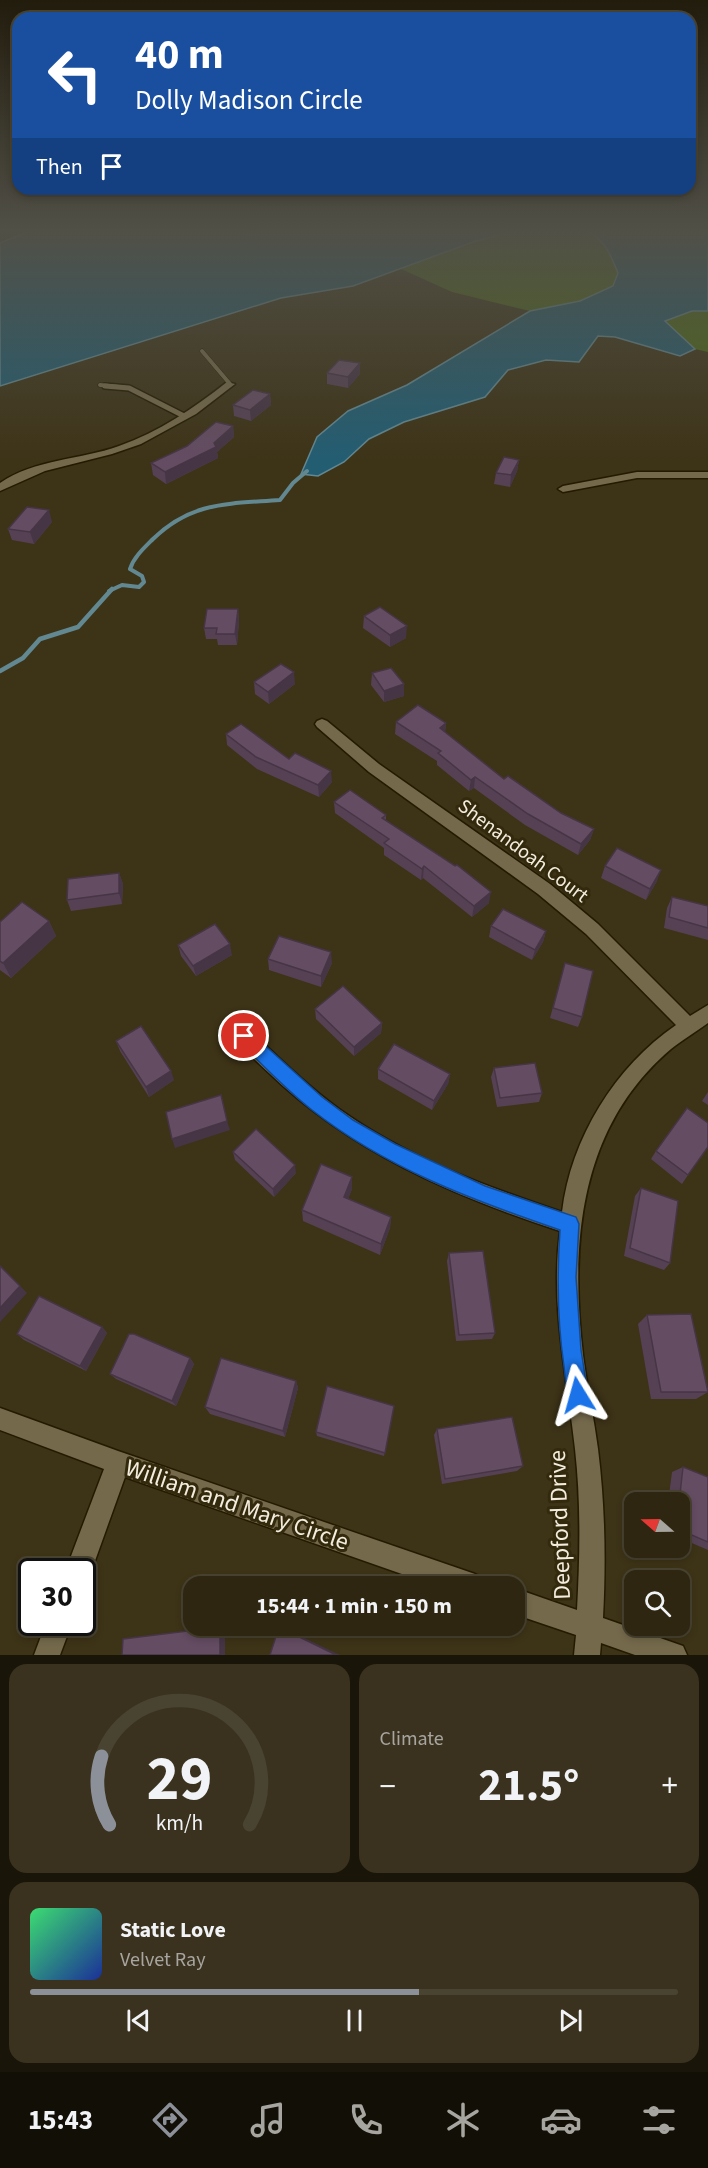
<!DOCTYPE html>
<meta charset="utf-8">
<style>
body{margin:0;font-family:"Source Sans 3",sans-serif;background:#3a321f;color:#f1f3f6;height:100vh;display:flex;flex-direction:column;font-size:22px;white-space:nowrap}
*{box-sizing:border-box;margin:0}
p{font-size:20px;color:#a7a59f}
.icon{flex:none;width:33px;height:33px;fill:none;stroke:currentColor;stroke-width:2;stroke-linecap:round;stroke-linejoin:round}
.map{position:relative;height:1655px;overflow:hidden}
.sheet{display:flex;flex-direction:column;gap:9px;padding:9px;background:#191509;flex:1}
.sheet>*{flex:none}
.guide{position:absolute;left:12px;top:12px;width:684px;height:183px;border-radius:18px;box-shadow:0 3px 9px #0003,0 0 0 2px #494331;background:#1a4fa0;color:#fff;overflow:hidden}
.needle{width:39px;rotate:290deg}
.buttons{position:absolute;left:624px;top:1492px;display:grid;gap:12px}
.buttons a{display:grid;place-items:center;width:66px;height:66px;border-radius:12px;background:#2e2611;box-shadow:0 3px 9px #0003,0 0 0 2px #494331;font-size:30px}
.speed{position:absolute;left:18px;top:1558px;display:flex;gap:12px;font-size:30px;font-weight:700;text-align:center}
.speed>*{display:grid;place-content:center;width:78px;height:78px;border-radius:50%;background:#2e2611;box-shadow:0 3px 9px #0003,0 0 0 2px #494331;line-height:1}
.speed .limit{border:3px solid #111;border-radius:9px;background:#fff;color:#111}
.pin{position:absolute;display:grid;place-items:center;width:51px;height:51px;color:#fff;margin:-26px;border:3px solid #fff;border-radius:50%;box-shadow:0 2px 6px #0007}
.me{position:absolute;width:66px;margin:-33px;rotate:352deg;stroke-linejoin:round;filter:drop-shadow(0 0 4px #0008)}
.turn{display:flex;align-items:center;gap:21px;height:126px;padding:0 24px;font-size:27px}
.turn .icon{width:78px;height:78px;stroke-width:2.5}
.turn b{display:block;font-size:42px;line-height:51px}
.then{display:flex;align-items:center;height:57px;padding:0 24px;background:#0003;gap:12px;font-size:22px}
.big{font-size:45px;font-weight:700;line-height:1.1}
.sheet .tile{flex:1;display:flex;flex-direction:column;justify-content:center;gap:9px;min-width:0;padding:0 21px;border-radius:18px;background:#3a321f}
.sheet .dial{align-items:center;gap:0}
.dial svg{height:156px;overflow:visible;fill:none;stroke:#494331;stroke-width:7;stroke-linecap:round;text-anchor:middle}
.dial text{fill:#f1f3f6;stroke:none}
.song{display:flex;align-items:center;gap:18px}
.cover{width:72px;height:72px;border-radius:9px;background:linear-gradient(135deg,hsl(140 70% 55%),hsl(230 70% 35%))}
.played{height:6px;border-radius:3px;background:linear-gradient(90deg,#8c9099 60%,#494331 60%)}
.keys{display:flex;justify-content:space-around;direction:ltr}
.heat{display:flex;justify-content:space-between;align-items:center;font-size:33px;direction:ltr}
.sheet .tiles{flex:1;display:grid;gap:9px;grid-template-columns:1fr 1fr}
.tile:last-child{grid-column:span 2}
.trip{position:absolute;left:183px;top:1576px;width:342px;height:60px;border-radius:18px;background:#2e2611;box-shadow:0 3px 9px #0003,0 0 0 2px #494331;font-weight:700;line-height:60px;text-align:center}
.tab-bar{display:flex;height:96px;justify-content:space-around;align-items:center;background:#120f07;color:#a7a59f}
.tab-bar .icon{width:42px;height:42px}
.tab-bar .active{color:#8c9099}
.tab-bar b{font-size:27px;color:#f1f3f6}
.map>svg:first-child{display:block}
</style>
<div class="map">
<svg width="708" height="1655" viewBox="0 0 708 1655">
<rect width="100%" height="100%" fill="#3d3317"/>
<g fill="#4d6a15">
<path d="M516,230H583C604,236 610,254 618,273L613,286L580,301L530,311L452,292L401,269L473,242Z"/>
<path d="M692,311H708V352L695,349L664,321Z"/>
</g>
<g fill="#235d72" stroke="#628892" stroke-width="1.5">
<path d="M31,230H516L473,242L353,286L281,298L0,386V243Z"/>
<path d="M583,230H708V311H692L665,321L695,349L680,356L615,337L598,336L579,362L546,360L508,370L485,397L404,422L369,439L344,462L318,476L301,474L317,437L348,411L407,385L530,311L580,301L613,286L618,273C610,254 604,236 583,230Z"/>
</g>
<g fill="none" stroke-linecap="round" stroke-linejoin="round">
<path stroke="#628892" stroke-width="4" d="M109,591L122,585L139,587L144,582L142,576L130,569C134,557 144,548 153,539C192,501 229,504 280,500L293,483L307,471"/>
<path stroke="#628892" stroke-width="4.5" d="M0,671L23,658L40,639L78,627L112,589"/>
<g stroke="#241a00" stroke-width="5">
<g id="service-far1">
<path d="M202,351L230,384"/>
<path d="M100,385L119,387"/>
</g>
</g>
<g stroke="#241a00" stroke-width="8">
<path id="service" d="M105,386L129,388L184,416"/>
</g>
<g stroke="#241a00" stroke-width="3">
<g id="minor">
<path d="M227,382L235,384L196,414L141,444L112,454L45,471L0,491V483C35,459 80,460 119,446C159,432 194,408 227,382Z"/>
<path d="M637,472H708V478H637L563,492L558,489L563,486Z"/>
<path d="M322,719L327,721L379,764L550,884L598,924L690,1016L708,1005V1023C696,1032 682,1040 671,1049C579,1127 570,1243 583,1355C587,1387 594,1418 598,1449C605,1505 606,1562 603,1618L683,1646L687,1655H635L601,1643L600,1655H574L576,1635L514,1614V1588L577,1610C580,1556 581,1502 575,1449C567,1376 550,1305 560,1231C453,1196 351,1152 269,1073C258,1062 242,1050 235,1036L238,1030L244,1028L250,1030C278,1058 307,1086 339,1109C406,1157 484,1186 562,1212C571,1138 615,1067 676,1025L586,934L538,894L369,772L317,727L315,724L317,721Z"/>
<path d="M0,1408L118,1451L475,1574L484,1578L488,1587H439L125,1477L91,1572L87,1581L82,1583V1572H65L104,1469L0,1430Z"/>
<path d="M46,1623H72L60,1655H34Z"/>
</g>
</g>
<use href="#service-far1" stroke="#74694b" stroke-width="4"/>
<use href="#service" stroke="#74694b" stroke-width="5"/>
<use href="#minor" fill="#74694b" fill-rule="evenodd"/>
</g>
<g fill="#564154">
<path d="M360,363V374L348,388L327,384V373Z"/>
<path d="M270,394L271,405L251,421L234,416L233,405Z"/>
<path d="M233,426L234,437L217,452L218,458L166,484L153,475L151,463Z"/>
<path d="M519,460L517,471L510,487L494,484L496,473Z"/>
<path d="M52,522L34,544L12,540L8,529Z"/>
<path d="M238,609L239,621L237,645H218L217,639H206L204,628Z"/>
<path d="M364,616L406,638L390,647L363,628Z"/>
<path d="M372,673L404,684V696L384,702L371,685Z"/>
<path d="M254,682L295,684L269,704L255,694Z"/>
<path d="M396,722L446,723L445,732L504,779L561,813L594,829L590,840L578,855L525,825L474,788L469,791L437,765V761L395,734Z"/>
<path d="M226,734L289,759L332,782L319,797L257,769L227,745Z"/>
<path d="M334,802L386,815V820L489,903L472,917L423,878L421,880L384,855V848L335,813Z"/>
<path d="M605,866L657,881L646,900L601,878Z"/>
<path d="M119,873L123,884L122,904L71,911L67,900Z"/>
<path d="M672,897L708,906V940L664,928L667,908Z"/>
<path d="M49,921L56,936L11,978L0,970V922Z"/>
<path d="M491,926L546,931L543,942L532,960L489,937Z"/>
<path d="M178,945L232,955L196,976L181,956Z"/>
<path d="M268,959L332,963L321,987L269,970Z"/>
<path d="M565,963L582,1017L578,1027L550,1018Z"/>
<path d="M315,1009L382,1023L381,1033L354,1056L316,1019Z"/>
<path d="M116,1041L174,1080L149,1097L120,1051Z"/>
<path d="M494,1068L542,1093L539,1102L497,1107L491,1077Z"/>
<path d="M378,1069L450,1074L448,1084L432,1110L378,1079Z"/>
<path d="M708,1092V1105L702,1101Z"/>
<path d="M656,1151L688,1175L682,1184L651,1159Z"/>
<path d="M233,1152L296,1173L274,1197L235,1160Z"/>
<path d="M352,1177V1189L348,1199L391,1217L390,1228L380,1255L303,1221L302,1210Z"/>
<path d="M641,1188L670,1263L664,1270L624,1256L635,1196Z"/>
<path d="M449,1253L495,1333L492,1339L456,1341L447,1261Z"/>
<path d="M647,1315L708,1392L696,1399H651L638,1324Z"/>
<path d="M102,1327L107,1333L86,1371L24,1340L17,1334Z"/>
<path d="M190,1358L194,1364L176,1406L116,1379L110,1374Z"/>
<path d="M296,1381L298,1388L285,1437L210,1414L205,1407Z"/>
<path d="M394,1406L384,1456L317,1436L316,1432Z"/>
<path d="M437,1429L523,1466L517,1471L442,1484L434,1435Z"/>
<path d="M683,1467L708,1477V1550L680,1538V1503H668L672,1472Z"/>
</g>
<g fill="#463545">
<path d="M360,363V374L348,388V377Z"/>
<path d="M270,394L271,405L251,421L250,410Z"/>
<path d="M233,426L234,437L217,452L218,458L166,484L165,472L214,443Z"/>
<path d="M519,460L517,471L510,487L511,475Z"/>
<path d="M49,510L52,522L34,544L30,532Z"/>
<path d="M238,609L239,621L237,645L235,634Z"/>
<path d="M407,626L406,638L390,647V635Z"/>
<path d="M294,672L295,684L269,704L268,692Z"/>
<path d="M404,684V696L384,702V691Z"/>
<path d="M446,723L445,734L440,728Z"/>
<path d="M331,771L332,782L319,797L318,785Z"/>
<path d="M475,777L474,788L469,791L471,780Z"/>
<path d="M594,829L590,840L578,855L581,844Z"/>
<path d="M424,866L423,878L421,880L422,869Z"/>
<path d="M661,870L657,881L646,900L650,889Z"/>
<path d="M119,873L123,884L122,904L119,893Z"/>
<path d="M491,892L489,903L472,917L474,906Z"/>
<path d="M49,921L56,936L11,978L3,963Z"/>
<path d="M546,931L543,942L532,960L535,950Z"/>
<path d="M230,944L232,955L196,976L193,966Z"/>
<path d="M331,952L332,963L321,987V976Z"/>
<path d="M382,1023L381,1033L354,1056V1047Z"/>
<path d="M171,1071L174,1080L149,1097L146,1087Z"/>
<path d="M450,1074L448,1084L432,1110L434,1101Z"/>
<path d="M227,1121L230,1130L175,1148L172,1139Z"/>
<path d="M295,1165L296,1173L274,1197L273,1189Z"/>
<path d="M352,1177V1189L344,1209V1197Z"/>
<path d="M391,1217L390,1228L380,1255L381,1244Z"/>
<path d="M0,1265L27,1293L0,1322Z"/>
<path d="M102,1327L107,1333L86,1371L80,1366Z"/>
<path d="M190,1358L194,1364L176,1406L172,1401Z"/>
<path d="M296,1381L298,1388L285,1437L283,1431Z"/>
<path d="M225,1626V1655H220V1627Z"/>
<path d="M279,1627H281L340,1655H336Z"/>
</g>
<g fill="#644c62" stroke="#463545" stroke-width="1.5">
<path d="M339,360L360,363L348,377L327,373Z"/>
<path d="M253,390L270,394L250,410L233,405Z"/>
<path d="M216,422L233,426L214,443L216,447L165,472L151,463L187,446Z"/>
<path d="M504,457L519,460L511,475L496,473Z"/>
<path d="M27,507L49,510L30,532L8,529Z"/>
<path d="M380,607L407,626L390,635L364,616Z"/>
<path d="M207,609H238L235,634H216L217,628H204Z"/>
<path d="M281,664L294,672L268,692L254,682Z"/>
<path d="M391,668L404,684L384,691L372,673Z"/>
<path d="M418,705L446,723L440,728L504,779L508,776L561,813L594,829L581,844L528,814L475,777L471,780L438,753L441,751L396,722Z"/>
<path d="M241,724L289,759L295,753L331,771L318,785L256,757L226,734Z"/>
<path d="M350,790L386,815L382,818L455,866L457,865L491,892L474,906L424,866L422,869L384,843L389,839L334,802Z"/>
<path d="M617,848L661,870L650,889L605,866Z"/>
<path d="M119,873V893L67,900L68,879Z"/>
<path d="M672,897L708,906V928L669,917Z"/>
<path d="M22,902L49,921L3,963L0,961V922Z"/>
<path d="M503,909L546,931L535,950L491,926Z"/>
<path d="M215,924L230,944L193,966L178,945Z"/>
<path d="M279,936L331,952L321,976L268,959Z"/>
<path d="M565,963L593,971L582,1017L553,1008Z"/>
<path d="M343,986L382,1023L354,1047L315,1009Z"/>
<path d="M141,1026L171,1071L146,1087L116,1041Z"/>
<path d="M394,1044L450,1074L434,1101L378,1069Z"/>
<path d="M535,1063L542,1093L500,1098L494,1068Z"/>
<path d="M221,1095L227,1121L172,1139L166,1112Z"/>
<path d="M687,1108L708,1123V1147L688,1175L656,1151Z"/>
<path d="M256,1129L295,1165L273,1189L233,1152Z"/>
<path d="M321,1164L352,1177L344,1197L391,1217L381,1244L302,1210Z"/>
<path d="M641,1188L678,1201L670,1263L630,1248Z"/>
<path d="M483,1251L495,1333L459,1335L449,1253Z"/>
<path d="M0,1266L20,1286L0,1308Z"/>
<path d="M39,1296L102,1327L80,1366L17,1334Z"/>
<path d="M691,1314L708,1392H661L647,1315Z"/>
<path d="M129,1334H134L190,1358L172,1401L110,1374Z"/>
<path d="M221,1358L296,1381L283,1431L205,1407Z"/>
<path d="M327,1386L394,1406L385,1453L316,1432Z"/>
<path d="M512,1417L523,1466L445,1479L437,1429Z"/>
<path d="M683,1467L708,1477V1542L680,1530V1503H679Z"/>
<path d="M220,1627V1655H122L123,1639Z"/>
<path d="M279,1627L336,1655H270Z"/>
</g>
<linearGradient id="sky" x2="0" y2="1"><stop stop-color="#221c0d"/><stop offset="0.5" stop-color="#515047"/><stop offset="1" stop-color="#515047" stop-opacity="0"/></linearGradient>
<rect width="708" height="462" fill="url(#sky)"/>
<path fill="#1a73e8" stroke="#114b97" stroke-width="1.5" d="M244,1029L249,1031L322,1097L353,1120L395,1144L485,1186L576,1217L579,1224L576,1277L581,1350L588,1395L585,1402L578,1405L571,1402C566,1391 565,1378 564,1366C557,1320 557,1275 560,1230C472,1200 386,1168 312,1110C286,1090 262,1064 238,1041L236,1036L238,1031Z"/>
<g text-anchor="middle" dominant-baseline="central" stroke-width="6" stroke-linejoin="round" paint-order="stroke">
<g font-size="20" fill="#f4eddd" stroke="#33290d">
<text transform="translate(523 851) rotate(37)">Shenandoah Court</text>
</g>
<g font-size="24" fill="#f4eddd" stroke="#33290d">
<text transform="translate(237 1505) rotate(19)">William and Mary Circle</text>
<text transform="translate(560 1525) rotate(-92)">Deepford Drive</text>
</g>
</g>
</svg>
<div class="buttons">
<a><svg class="needle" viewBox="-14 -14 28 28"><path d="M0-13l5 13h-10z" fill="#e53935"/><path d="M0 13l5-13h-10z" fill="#a7a59f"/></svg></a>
<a><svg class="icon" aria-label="search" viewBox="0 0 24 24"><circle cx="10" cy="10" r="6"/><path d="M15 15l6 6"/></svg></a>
</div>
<div class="speed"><div class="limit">30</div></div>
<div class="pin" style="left:244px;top:1036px;background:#d93025"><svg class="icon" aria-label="arrive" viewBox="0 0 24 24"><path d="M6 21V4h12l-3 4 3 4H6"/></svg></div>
<svg class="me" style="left:578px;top:1395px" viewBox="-20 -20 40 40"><path d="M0-17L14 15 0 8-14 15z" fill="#1a73e8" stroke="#fff" stroke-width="4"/></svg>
<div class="trip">15:44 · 1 min · 150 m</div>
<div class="guide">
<div class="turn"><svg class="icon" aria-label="left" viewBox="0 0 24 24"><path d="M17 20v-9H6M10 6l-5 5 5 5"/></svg><div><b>40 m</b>Dolly Madison Circle</div></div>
<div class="then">Then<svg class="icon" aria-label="arrive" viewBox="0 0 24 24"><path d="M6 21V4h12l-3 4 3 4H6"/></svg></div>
</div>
</div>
<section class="sheet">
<div class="tiles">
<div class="tile dial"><svg viewBox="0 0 100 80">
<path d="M14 69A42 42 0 1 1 86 69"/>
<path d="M14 69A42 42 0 0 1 10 34" stroke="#8c9099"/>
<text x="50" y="56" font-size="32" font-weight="700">29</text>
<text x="50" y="72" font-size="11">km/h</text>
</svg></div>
<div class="tile"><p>Climate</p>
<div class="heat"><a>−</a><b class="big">21.5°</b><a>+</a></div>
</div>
<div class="tile">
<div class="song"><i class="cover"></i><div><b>Static Love</b><p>Velvet Ray</p></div></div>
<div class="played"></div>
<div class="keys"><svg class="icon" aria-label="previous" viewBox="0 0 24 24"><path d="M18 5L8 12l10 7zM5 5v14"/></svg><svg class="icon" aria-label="pause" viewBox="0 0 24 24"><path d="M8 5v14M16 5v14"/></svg><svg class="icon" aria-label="next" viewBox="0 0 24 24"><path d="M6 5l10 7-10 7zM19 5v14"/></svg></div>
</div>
</div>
</section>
<nav class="tab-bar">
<b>15:43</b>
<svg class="icon active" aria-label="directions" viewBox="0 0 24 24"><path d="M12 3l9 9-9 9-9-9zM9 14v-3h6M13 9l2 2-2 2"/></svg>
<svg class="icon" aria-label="music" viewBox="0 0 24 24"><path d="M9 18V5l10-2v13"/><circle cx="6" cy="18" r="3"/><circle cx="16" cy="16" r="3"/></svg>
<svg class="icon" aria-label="phone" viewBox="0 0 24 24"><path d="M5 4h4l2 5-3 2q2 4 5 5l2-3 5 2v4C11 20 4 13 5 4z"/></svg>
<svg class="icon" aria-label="climate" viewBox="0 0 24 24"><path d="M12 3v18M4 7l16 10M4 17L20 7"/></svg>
<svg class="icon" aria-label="car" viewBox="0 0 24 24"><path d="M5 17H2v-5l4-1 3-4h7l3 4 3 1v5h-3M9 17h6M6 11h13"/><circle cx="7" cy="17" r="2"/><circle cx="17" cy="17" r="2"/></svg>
<svg class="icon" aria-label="filters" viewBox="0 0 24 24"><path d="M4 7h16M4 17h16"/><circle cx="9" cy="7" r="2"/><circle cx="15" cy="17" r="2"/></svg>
</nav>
